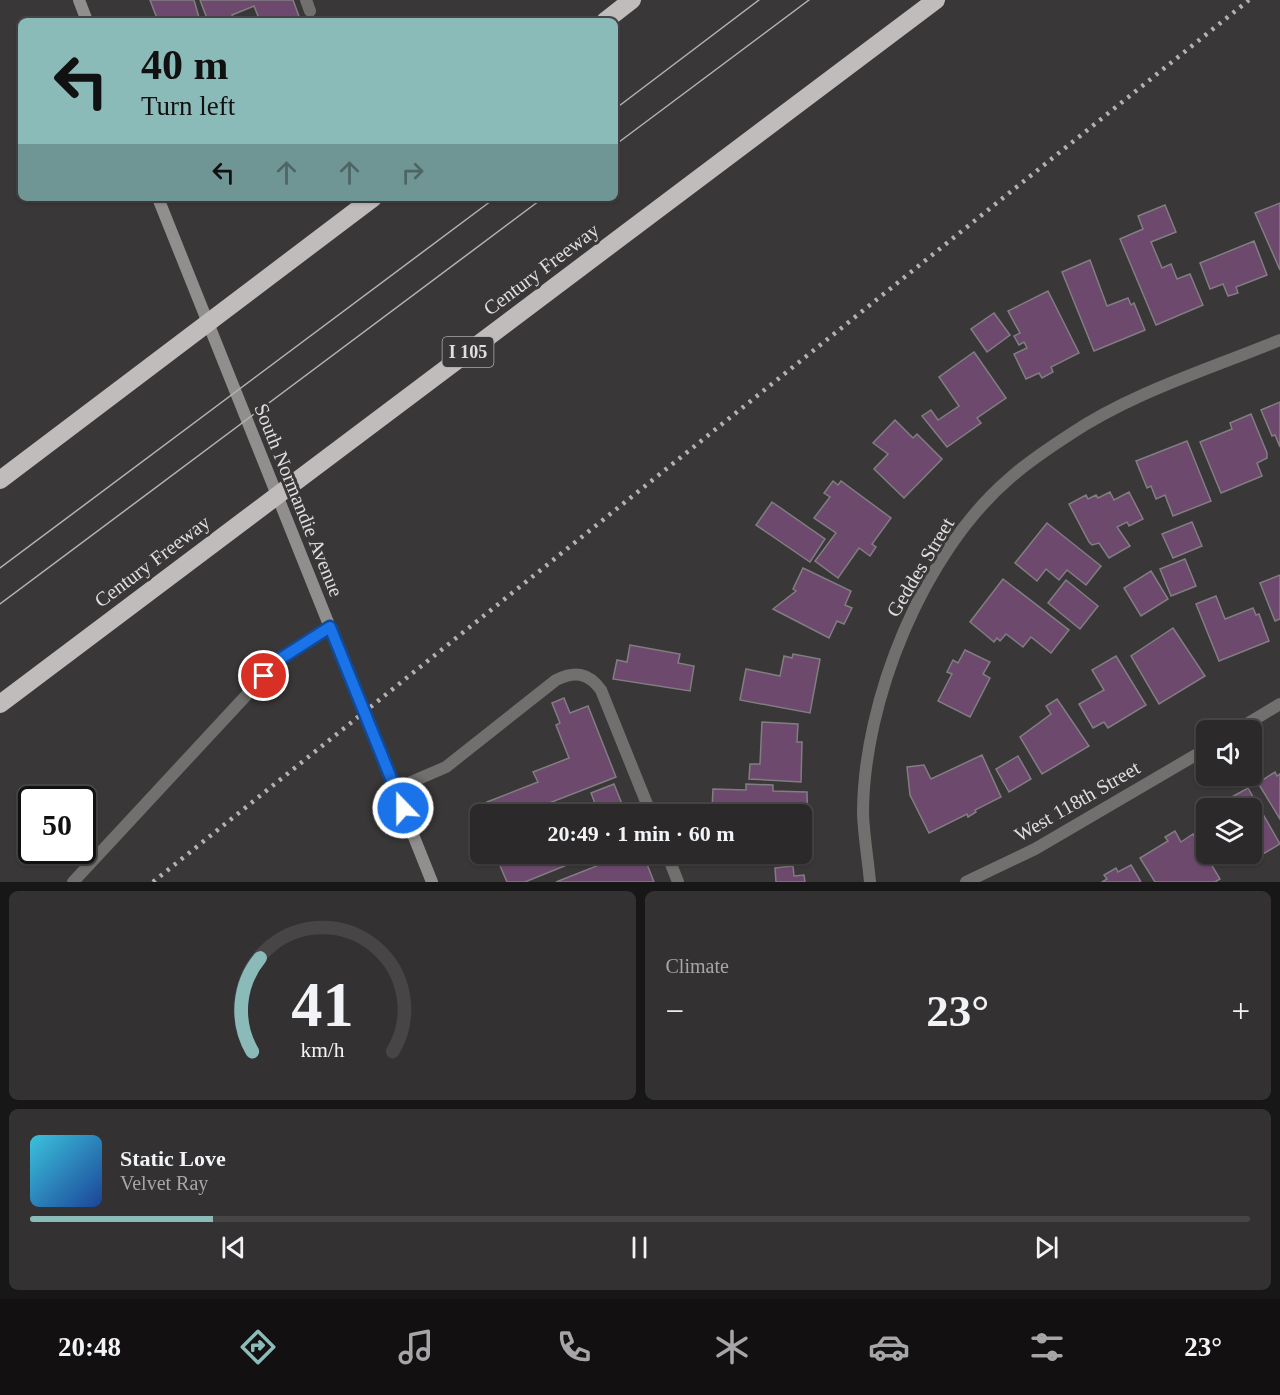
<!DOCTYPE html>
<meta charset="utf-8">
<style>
body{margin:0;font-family:Georgia,serif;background:#343132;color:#f1f3f6;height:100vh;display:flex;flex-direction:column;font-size:22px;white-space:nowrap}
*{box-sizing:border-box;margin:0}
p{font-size:20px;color:#a6a6a8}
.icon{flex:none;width:33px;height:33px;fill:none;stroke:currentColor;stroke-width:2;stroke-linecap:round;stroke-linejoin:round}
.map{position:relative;height:882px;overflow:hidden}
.side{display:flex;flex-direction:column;gap:9px;padding:9px;background:#181717;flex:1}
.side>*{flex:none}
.hud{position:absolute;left:18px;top:18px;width:600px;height:183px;border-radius:9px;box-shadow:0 2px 4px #0004,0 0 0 2px #484547;background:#8bbbb9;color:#111;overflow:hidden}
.tools{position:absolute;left:1196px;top:720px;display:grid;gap:12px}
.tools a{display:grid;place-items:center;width:66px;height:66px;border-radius:9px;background:#2c292a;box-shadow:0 2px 4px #0004,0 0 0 2px #484547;font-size:30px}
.speed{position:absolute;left:18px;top:786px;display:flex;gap:12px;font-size:30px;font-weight:700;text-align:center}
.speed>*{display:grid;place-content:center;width:78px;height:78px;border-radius:50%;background:#2c292a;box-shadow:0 2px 4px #0004,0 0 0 2px #484547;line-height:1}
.speed .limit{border:3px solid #111;border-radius:9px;background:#fff;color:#111}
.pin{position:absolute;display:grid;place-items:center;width:51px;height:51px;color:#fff;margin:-26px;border:3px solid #fff;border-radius:50%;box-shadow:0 2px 6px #0007}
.me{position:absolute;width:66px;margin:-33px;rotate:338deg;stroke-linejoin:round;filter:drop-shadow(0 0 4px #0008)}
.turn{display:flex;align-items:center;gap:21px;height:126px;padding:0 24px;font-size:27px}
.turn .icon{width:78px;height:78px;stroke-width:2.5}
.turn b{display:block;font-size:42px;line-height:51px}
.lanes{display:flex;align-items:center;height:57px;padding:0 24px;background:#0003;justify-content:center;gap:30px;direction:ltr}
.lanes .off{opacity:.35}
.big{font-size:45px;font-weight:700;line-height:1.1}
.side .card{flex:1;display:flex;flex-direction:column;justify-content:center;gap:9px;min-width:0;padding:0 21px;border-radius:9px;background:#343132}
.side .dial{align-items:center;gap:0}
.dial svg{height:156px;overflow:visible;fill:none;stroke:#484547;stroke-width:7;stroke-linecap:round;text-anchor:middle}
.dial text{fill:#f1f3f6;stroke:none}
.song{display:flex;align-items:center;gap:18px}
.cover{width:72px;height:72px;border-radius:9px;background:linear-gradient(135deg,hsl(190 70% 55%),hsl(220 70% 35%))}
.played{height:6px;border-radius:3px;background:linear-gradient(90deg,#8bbbb9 15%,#484547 15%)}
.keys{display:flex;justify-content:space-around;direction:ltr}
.heat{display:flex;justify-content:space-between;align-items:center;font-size:33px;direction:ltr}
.side .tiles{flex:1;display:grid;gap:9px;grid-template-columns:1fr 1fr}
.card:last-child{grid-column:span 2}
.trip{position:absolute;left:470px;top:804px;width:342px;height:60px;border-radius:9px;background:#2c292a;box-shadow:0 2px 4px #0004,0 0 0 2px #484547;font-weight:700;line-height:60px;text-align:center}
.tabs{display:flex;height:96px;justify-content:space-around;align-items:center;background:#121011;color:#a6a6a8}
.tabs .icon{width:42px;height:42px}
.tabs .current{color:#8bbbb9}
.tabs b{font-size:27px;color:#f1f3f6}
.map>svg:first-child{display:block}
</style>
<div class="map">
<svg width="1280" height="882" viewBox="0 0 1280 882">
<rect width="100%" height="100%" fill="#3a3738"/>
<g fill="#6d496e" stroke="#807e80" stroke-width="1.5">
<path d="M150,0H194L200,21H158Z"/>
<path d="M200,0H293L300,19L260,21L254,6L232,15L235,21H227L225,17L208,21Z"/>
<path d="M1280,203V270L1255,213Z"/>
<path d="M1165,205L1176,232L1151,242L1162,268L1171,264L1177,279L1190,274L1203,305L1156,325L1120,239L1143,229L1138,216Z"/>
<path d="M1254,241L1267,275L1236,287L1238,293L1228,296L1223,284L1210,289L1200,263Z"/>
<path d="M1090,260L1107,306L1128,298L1131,305L1134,303L1145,330L1094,351L1062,272Z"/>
<path d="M1048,291L1079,353L1051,367L1053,372L1042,378L1039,373L1026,379L1014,354L1027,348L1024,342L1019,345L1014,336L1020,333L1008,311Z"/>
<path d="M994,313L1010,335L987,352L971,329Z"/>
<path d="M974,352L1006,398L977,418L981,423L947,447L922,416L931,410L938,420L959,406L939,377Z"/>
<path d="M1280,402V447L1275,435L1272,436L1261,410Z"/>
<path d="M1251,414L1267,453V458L1257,463L1262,476L1221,493L1200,442L1232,429L1230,423Z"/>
<path d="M895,420L913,438L917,434L942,459L904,498L874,469L888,454L873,443Z"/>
<path d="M1187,441L1211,501L1173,516L1165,495L1156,499L1151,486L1147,488L1136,461Z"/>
<path d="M833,481L838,485L841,481L891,518L872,544L876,547L870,556L859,548L838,578L815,561L836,533L814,518L830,497L824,493Z"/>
<path d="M1110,492L1114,500L1129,492L1143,519L1129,526L1127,522L1117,527L1130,546L1109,558L1099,543L1092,545L1089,542L1069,504L1086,495L1088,499L1096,495L1098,498Z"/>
<path d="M772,502L825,539L810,562L756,525Z"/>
<path d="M1192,522L1202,546L1173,558L1162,534Z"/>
<path d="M1047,523L1101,566L1086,585L1067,570L1059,580L1046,569L1037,581L1015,563Z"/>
<path d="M1185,559L1196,586L1171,596L1160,569Z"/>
<path d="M803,568L851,591L845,605L852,608L844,624L837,621L829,638L773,609L796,591L793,589Z"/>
<path d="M1151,571L1168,599L1141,616L1124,588Z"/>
<path d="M1280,575V619L1275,621L1260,583Z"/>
<path d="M1003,579L1069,630L1051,653L1031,637L1023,647L1006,634L1000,641L997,638L994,642L970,622Z"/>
<path d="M1066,580L1098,606L1080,629L1048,603Z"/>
<path d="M1216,596L1225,619L1253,608L1256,615L1259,614L1269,641L1219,661L1196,604Z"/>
<path d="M1173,628L1205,676L1159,704L1131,656Z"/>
<path d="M630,645L680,654L678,663L694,666L690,691L613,679L617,660L627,662Z"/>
<path d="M965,650L990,662L983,674L990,678L970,717L938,701L952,674L947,672L953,660L958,663Z"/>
<path d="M793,654L820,659L810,713L740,700L746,669L780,676L784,656L792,658Z"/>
<path d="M1116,656L1146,705L1108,728L1104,722L1093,728L1079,704L1104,690L1092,670Z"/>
<path d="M564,698L570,713L588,706L616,777L521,814H492L487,802L538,782L533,772L569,758L556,725L560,723L552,703Z"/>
<path d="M1057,699L1089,746L1042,774L1020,737L1051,714L1046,706Z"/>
<path d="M762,722L798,724L797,742H802L801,782L749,779L750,764H760Z"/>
<path d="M982,755L1001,797L975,810L976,812L968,817L967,814L929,833L910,795L907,767L924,765L931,779Z"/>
<path d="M1018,756L1031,779L1009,792L996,769Z"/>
<path d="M1275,772L1277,776L1280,774V819L1258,783Z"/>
<path d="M614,784L626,814H599L591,793Z"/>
<path d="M746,784L773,785V791L807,792L808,828H802L801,838V814H754L741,813V810L712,809L713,789L746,790Z"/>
<path d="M1248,788L1280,844L1246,864L1240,854H1251V808H1225L1231,805L1228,799Z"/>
<path d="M579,803L584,814H550Z"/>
<path d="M1175,831L1181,842L1193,834L1220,879L1215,882H1155L1140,858L1168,841L1165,837Z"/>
<path d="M495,854H594L525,882H507Z"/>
<path d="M627,854H643L654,882H556Z"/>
<path d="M685,854H711V865L685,864Z"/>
<path d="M1131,865L1141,882H1102L1107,879L1104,875L1116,868L1118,872Z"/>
<path d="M793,866L794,876L804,875L805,882H776L775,868Z"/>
</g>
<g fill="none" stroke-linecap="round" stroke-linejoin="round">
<g stroke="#71706f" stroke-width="12">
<path d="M306,0L310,11"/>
<path d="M395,789L446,767L556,680C574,671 588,672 601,690L651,814"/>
<path d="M667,854L678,882"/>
<path d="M73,882L280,659L330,627"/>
</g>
<g stroke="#71706f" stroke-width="12">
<path d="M1237,730L1280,704"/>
<path d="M870,882C868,860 864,837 863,814C863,701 923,552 1010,478C1028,462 1049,448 1069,435C1133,392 1210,369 1280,340"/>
<path d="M966,882L1035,849L1206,749"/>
</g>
<g stroke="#918f8e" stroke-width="12">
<path d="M79,0L87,21"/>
<path d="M158,198L432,882"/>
</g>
<g stroke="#c0bcbb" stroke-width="18">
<path d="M605,21L632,0"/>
<path d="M0,480L373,198"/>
<path d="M0,704L936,0"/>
</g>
<g stroke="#b3b1b1" stroke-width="1.5">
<path d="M615,109L759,0"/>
<path d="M615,145L809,0"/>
<path d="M0,568L495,198"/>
<path d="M0,604L543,198"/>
</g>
<path stroke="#b3b1b1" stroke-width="4.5" stroke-dasharray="3 6" stroke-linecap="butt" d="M153,882L1249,0"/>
</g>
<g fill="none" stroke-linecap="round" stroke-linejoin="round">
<g stroke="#114b97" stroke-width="15">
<path id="route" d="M264,676L280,659L330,627L403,808"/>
</g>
<use href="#route" stroke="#1a73e8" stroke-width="10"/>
</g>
<g text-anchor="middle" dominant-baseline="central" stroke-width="6" stroke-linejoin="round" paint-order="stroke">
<rect fill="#3a3738" stroke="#aeacac" stroke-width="1.5" x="442.5" y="337" width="51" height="30" rx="4.5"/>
<g font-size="18" font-weight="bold" fill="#e0dede">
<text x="468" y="352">I 105</text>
</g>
<g font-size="20" fill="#e0dede" stroke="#3a3738">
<text transform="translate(541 269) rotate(-37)">Century Freeway</text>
<text transform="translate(299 500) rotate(68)">South Normandie Avenue</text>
<text transform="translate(152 561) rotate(-37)">Century Freeway</text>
<text transform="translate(920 567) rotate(-59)">Geddes Street</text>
<text transform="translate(1077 801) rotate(-30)">West 118th Street</text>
</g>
</g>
</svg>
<div class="tools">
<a><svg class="icon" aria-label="sound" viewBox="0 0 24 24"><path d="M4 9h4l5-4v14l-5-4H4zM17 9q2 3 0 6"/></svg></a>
<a><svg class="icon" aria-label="layers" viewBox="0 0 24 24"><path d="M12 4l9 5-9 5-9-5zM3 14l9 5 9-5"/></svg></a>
</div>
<div class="speed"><div class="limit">50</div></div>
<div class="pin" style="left:264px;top:676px;background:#d93025"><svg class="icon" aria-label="arrive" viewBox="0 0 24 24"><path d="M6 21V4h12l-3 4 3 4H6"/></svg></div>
<svg class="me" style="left:403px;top:808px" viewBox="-20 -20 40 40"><circle r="17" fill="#1a73e8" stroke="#fff" stroke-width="3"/><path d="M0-11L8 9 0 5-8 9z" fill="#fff"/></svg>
<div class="trip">20:49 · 1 min · 60 m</div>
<div class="hud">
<div class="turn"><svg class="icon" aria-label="left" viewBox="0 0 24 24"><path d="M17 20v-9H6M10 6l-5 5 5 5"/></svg><div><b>40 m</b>Turn left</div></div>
<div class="lanes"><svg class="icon" aria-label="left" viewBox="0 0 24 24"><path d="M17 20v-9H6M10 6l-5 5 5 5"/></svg><svg class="icon off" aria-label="ahead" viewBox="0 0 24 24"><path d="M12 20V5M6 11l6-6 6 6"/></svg><svg class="icon off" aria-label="ahead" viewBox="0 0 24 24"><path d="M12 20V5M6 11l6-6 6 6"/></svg><svg class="icon off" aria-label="right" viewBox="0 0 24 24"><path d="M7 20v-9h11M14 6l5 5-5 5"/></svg></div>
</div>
</div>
<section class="side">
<div class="tiles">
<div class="card dial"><svg viewBox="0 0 100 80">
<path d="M14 69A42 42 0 1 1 86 69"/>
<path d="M14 69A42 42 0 0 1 18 21" stroke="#8bbbb9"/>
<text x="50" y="56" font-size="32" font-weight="700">41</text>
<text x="50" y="72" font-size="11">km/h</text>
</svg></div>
<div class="card"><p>Climate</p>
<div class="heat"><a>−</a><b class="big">23°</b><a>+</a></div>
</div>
<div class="card">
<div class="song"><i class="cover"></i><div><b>Static Love</b><p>Velvet Ray</p></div></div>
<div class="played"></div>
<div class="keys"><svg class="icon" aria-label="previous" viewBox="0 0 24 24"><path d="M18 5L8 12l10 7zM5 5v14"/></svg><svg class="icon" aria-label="pause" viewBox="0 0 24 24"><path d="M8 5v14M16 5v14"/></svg><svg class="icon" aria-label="next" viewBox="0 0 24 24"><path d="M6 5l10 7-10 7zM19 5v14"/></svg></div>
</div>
</div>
</section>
<nav class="tabs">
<b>20:48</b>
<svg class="icon current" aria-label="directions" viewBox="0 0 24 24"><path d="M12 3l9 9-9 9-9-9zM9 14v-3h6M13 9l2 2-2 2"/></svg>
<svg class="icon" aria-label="music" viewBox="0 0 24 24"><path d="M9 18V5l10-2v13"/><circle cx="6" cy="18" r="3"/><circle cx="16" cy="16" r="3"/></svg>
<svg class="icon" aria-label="phone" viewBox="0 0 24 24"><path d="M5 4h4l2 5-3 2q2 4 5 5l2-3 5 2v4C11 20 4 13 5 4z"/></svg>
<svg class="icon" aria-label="climate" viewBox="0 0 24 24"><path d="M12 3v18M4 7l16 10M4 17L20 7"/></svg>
<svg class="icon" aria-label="car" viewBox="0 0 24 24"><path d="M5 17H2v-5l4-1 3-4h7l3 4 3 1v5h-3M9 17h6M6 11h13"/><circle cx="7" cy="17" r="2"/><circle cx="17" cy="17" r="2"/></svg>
<svg class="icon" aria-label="filters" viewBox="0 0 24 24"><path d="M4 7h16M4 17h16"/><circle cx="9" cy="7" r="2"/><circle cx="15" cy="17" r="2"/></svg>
<b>23°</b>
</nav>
